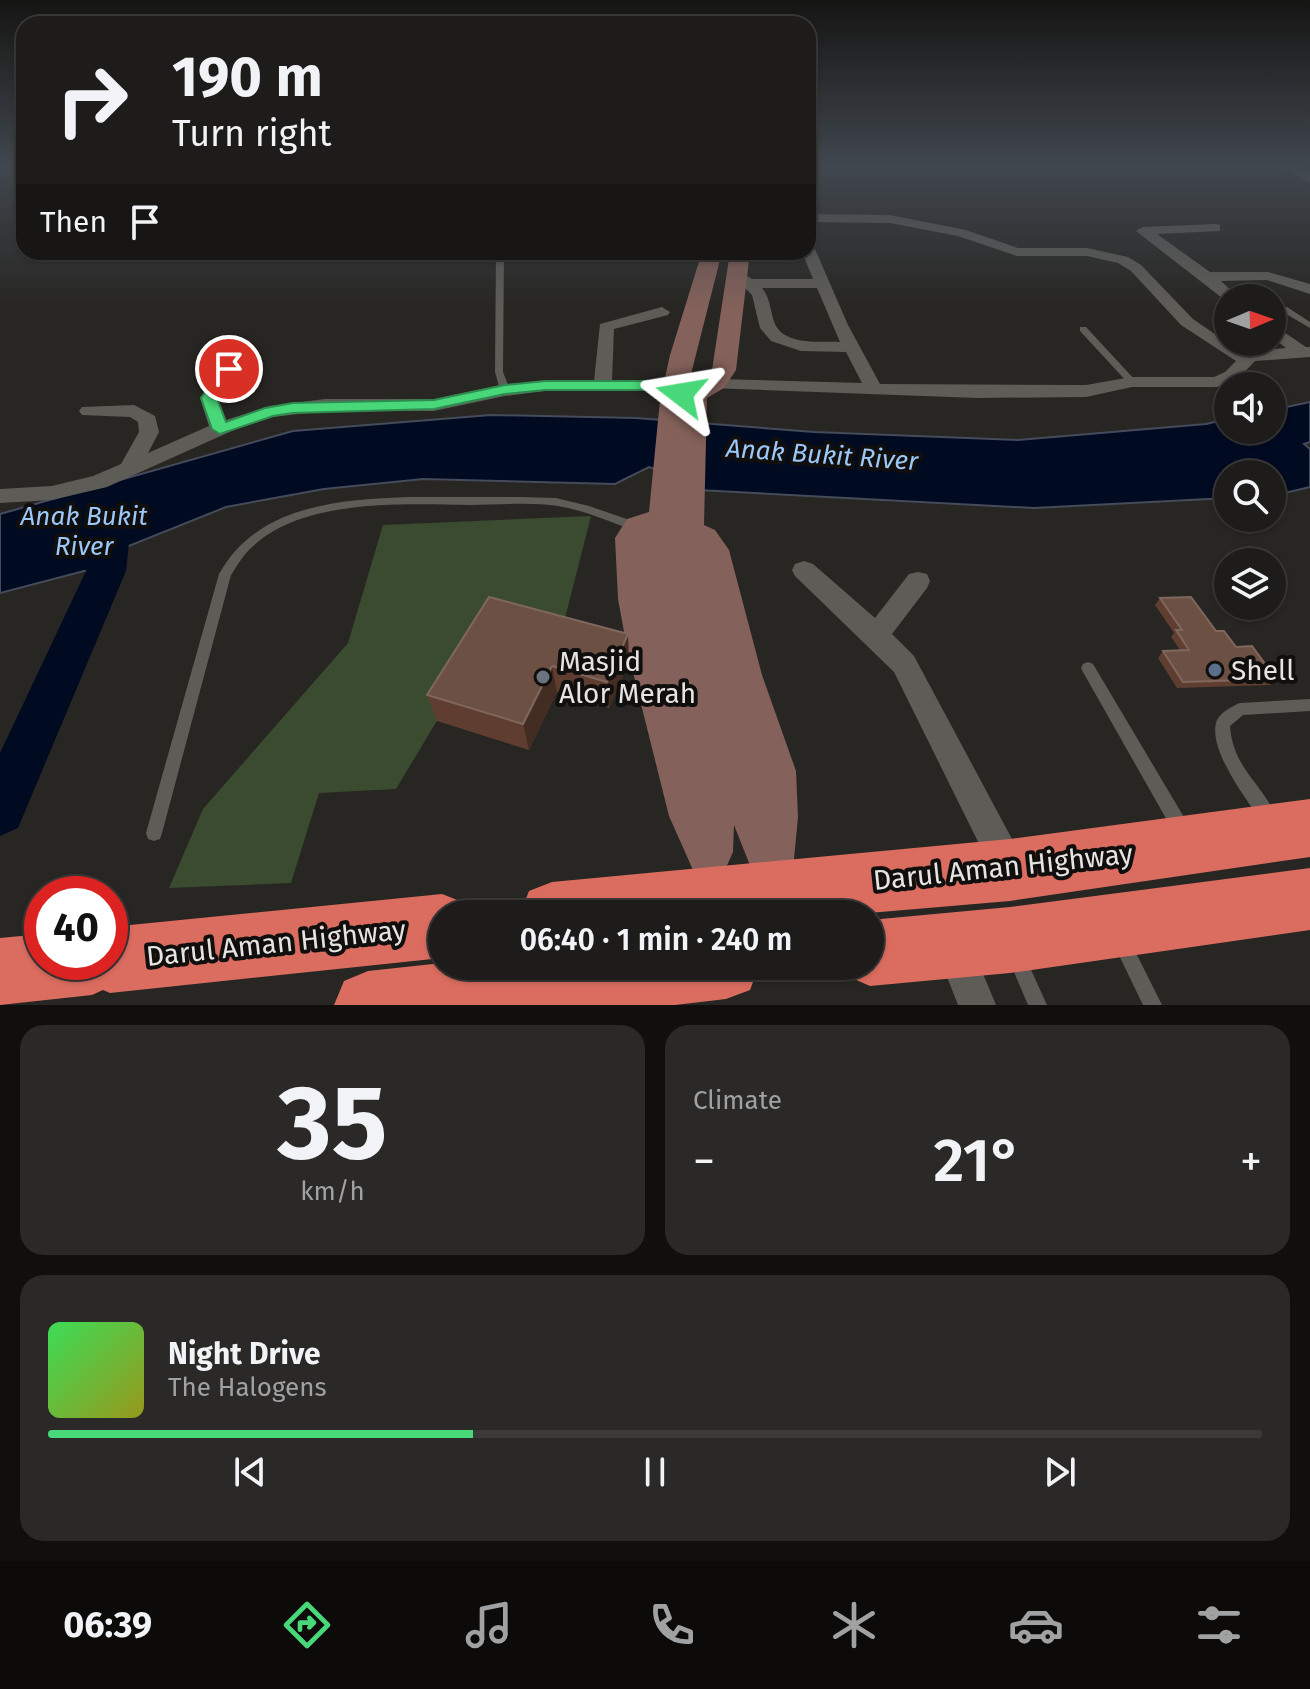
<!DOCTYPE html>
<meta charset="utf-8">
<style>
body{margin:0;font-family:"Fira Sans",sans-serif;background:#2a2927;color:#f1f3f6;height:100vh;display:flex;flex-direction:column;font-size:30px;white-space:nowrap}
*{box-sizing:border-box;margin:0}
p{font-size:26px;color:#a0a1a2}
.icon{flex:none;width:44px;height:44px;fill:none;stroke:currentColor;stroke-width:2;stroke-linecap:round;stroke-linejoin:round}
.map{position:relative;height:1005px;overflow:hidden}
.side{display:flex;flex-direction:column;gap:20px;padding:20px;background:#100f0e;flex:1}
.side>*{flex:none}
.banner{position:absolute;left:16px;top:16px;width:800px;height:244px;border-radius:24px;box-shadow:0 2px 6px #0004,0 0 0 2px #3b3a39;background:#1d1c1a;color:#f1f3f6;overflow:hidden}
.needle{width:52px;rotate:88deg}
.tools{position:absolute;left:1214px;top:284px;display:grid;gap:16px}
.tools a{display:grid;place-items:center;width:72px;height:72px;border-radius:50%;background:#1d1c1a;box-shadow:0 2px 6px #0004,0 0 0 2px #3b3a39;font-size:40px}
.speed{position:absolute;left:24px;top:876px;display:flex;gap:16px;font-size:40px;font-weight:700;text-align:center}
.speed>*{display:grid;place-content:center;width:104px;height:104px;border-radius:50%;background:#1d1c1a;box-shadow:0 2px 6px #0004,0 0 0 2px #3b3a39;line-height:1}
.speed .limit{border:12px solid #d22;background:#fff;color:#111}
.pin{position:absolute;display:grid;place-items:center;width:68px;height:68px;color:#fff;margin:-34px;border:4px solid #fff;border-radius:50%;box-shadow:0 2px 8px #0007}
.me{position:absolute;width:88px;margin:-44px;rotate:284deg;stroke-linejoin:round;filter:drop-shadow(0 0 6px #0008)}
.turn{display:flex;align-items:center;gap:28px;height:168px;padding:0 24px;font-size:36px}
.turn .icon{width:104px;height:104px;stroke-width:2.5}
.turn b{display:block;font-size:56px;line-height:68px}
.then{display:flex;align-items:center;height:76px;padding:0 24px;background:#0003;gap:16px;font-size:30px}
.big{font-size:60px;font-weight:600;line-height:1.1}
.side .card{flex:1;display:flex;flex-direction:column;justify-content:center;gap:12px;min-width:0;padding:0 28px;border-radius:24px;background:#2a2927}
.side .dial{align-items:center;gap:0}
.dial b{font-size:104px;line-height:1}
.song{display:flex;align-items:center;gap:24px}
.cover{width:96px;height:96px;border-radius:12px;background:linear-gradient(135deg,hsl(130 70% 55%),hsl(60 70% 35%))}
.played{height:8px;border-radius:4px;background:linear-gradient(90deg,#48d779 35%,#3b3a39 35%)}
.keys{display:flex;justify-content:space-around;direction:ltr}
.heat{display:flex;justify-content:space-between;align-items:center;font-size:44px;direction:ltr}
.side .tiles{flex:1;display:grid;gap:20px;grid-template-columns:1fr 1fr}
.card:last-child{grid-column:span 2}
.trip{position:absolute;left:428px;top:900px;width:456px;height:80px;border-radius:40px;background:#1d1c1a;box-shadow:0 2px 6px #0004,0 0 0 2px #3b3a39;font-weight:600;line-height:80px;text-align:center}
.tabs{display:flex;height:128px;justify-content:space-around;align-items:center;background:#0c0b0a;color:#a0a1a2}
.tabs .icon{width:56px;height:56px}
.tabs .selected{color:#48d779}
.tabs b{font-size:36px;color:#f1f3f6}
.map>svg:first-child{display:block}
</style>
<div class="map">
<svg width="1310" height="1005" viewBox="0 0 1310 1005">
<rect width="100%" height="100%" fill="#272622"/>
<path fill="#3a4b2f" d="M591,516L559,642L495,624L396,789L319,793L291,883L169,888L203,809L348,643L383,525Z"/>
<path fill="#000a21" stroke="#454b5b" stroke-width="2" d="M1310,402V442L1304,444L1310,449V487L1272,496V474H1228V498L1034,508L680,489L673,475L649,467L615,484L423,479L324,489L226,507L126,547L106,571H84L0,593V514L293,431L491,415L636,418L814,432L1018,440L1206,424L1228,419V430H1272V410Z"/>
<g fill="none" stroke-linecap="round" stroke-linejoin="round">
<path fill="#000a21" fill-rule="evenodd" d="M112,510L125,514L131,523L126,571L18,828L0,836V753L86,571L93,523L99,514Z"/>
<g fill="#5e5c57" fill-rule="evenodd">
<path d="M496,252H504L503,372L510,390L505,393L500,390L495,372Z"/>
<path d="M1281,307H1287L1310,322V328L1281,311Z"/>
<path d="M1080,327H1086L1135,380V384H1129L1080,331Z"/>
<path d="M409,497H521L556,498L589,506L641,524L643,527L637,531C614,524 592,513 568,508C535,501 503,505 470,505C403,504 299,498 249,550C242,557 236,567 231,575L162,833L160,839L154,841L148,839L146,833L219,574C225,564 233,552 242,544C285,503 352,499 409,497Z"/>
<path d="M1088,662L1093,664L1188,824L1190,830L1188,836L1182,838L1176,836L1083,672L1081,668L1083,664Z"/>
<path d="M1310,699V711L1243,715L1230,726C1233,768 1261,782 1276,816L1274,822L1268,824L1262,822C1247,800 1209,751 1216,723C1218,714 1232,706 1240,703Z"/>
<path d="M1123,936L1129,939L1162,1005H1143L1114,945L1117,939Z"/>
<path d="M1017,949L1023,952L1047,1005H1028L1008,958L1011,952Z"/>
</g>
<g fill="#5e5c57" fill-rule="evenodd">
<path d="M1282,167H1296L1310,174V183Z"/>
<path d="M808,214L890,215L966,230L1018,248H1087L1128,257L1141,265L1193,319L1222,339L1246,352L1286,348L1272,337V324L1306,347H1310V357L1255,361L1237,380L1217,387H1132L1086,397L977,398L710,388L707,384L716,379L862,383L846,352L801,351L771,341L760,328L752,295L732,275L739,271L752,279H813L802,252H808V245L815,249L848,325L880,384L1086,385L1132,377H1214L1225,372L1236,361L1181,325L1131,271L1118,263L1087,256H1017L958,236L890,223L808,222ZM762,288H817L840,342C821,341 785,346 775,324C770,312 771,299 762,288Z"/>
<path d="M1215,224L1220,225V231L1157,234L1210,272H1268L1310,284V294L1267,280L1221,281L1239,298H1228L1226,301L1136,231L1143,227Z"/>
<path d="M662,307L670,312L668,315L614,329L612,381H660L669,386L666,390L545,391L505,396L434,411H325L273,417L234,430L107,487L52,500L0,503V489L52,486L93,476L121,464L139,432L138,422L130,417L82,415L79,411L82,407L134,405L155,416L159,432L148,453L209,426L200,398L234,350H246L249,354L218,398L226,420L270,406L325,399H434L505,384L594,381L600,324Z"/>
<path d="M804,561L813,564L875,618L909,574L918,572L927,574L930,581L927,588L892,634L914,656L1019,852L1024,864L1019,876L1007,881L995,876L894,672L795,576L792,570L795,564Z"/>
<path d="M955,933L968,938L996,1005H958L937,951L942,938Z"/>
</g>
<path fill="#84615a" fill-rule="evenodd" d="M702,252H722L688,386L701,382L712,370L730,252H750L736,370L724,388L707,398L704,525L715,530L729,550L762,675L796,771L798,817L794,859L787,875L771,882L753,873L734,825L733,852L725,870L709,877L693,870L669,816L627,648L618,599L615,538L627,519L649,512L660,400L670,355Z"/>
<g fill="#db6d60" fill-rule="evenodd">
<path d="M1310,799V857L1010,901L857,914H520L529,891L552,882L1010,839Z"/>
<path d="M1310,868V930L1010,973L870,986L847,976L842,966H870V920L1010,907Z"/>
<path d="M442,894L465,903L469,914H442V958L110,993L103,990L92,995L0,1005V938L42,934V962H110V927Z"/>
<path d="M442,963V966H759L750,990L726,999L675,1005H334L344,981L368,971Z"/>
</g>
</g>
<g fill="#5f3e31">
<path d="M489,597L629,661L609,708L557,692L529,750L437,721L427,695Z"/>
<path d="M1160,598L1216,631L1276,679L1270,685L1177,688L1158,658L1163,651L1180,650L1171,637L1174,633L1155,605Z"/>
</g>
<g fill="#432d23">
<path d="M628,634L629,661L609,708L607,682Z"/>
<path d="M552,666L557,692L529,750L523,724Z"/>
</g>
<g fill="#6d5044" stroke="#80675d" stroke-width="2">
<path d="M489,597L628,634L607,682L552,666L523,724L427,695Z"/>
<path d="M1191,597L1216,631H1224L1236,647L1252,646L1276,679L1183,682L1163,651L1189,650L1176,630H1182L1160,598Z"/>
</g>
<linearGradient id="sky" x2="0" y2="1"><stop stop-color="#151513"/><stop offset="0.54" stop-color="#41474f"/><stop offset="1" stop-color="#41474f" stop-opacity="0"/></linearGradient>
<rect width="1310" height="308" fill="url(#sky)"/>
<path fill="#48d779" stroke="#2f8c4f" stroke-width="2" d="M229,364L236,369L217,398L226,422L265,408L293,403L434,400L505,385L545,381H660L688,394L681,399L658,390H545L505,394L434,409L293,413L273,416L220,434L212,429L201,398L223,366Z"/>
<circle fill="#5c6f8a" stroke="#100f0d" stroke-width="3" cx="1215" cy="670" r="8"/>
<circle fill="#6b7280" stroke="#100f0d" stroke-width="3" cx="543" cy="677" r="8"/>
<g text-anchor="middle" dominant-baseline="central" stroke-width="8" stroke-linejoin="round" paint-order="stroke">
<g font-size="26" font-style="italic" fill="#9bc7f9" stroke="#100f0d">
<text transform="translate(822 455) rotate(4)">Anak Bukit River</text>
<text x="84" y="516">Anak Bukit<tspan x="84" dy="30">River</tspan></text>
</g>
<g font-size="28" fill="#e5e4e1" stroke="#100f0d" text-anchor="start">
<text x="559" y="661">Masjid<tspan x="559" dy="32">Alor Merah</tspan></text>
<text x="1231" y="670">Shell</text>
</g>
<g font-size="28" fill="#e5e4e1" stroke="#100f0d">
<text transform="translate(1003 867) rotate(-6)">Darul Aman Highway</text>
<text transform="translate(276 943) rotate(-6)">Darul Aman Highway</text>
</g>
</g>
</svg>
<div class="tools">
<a><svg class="needle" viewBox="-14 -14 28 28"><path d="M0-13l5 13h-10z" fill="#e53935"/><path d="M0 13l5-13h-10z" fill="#a0a1a2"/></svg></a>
<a><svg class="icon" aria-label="sound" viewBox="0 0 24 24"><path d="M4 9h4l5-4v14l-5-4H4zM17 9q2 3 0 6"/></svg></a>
<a><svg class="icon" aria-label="search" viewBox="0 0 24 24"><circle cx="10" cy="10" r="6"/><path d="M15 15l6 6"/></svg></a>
<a><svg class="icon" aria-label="layers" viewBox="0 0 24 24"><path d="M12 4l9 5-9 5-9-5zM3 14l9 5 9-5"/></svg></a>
</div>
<div class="speed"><div class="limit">40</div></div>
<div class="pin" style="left:229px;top:369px;background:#d93025"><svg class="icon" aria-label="arrive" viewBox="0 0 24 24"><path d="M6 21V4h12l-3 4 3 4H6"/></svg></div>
<svg class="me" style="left:681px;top:394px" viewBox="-20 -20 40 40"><path d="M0-17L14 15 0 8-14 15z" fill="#48d779" stroke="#fff" stroke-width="4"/></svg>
<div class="trip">06:40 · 1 min · 240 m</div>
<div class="banner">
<div class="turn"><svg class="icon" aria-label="right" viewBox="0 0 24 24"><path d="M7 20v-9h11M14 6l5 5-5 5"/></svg><div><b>190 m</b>Turn right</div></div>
<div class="then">Then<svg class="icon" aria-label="arrive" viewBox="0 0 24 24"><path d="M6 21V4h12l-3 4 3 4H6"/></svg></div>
</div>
</div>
<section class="side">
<div class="tiles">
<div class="card dial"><b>35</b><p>km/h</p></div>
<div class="card"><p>Climate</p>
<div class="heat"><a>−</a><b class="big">21°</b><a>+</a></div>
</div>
<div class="card">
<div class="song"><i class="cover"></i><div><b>Night Drive</b><p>The Halogens</p></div></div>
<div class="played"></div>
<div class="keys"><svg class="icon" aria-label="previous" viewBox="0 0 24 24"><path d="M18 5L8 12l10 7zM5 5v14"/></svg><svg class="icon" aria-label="pause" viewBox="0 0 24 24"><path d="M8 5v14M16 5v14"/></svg><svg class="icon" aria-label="next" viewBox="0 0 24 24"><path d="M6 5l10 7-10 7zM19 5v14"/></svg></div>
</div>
</div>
</section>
<nav class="tabs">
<b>06:39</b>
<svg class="icon selected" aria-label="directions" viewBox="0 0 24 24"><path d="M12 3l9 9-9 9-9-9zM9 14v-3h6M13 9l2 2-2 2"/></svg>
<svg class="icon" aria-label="music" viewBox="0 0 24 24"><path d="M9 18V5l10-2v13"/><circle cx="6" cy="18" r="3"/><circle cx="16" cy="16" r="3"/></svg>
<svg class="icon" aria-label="phone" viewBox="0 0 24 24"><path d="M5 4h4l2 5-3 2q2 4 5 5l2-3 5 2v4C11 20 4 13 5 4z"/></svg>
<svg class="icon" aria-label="climate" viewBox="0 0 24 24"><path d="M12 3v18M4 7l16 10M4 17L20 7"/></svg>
<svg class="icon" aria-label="car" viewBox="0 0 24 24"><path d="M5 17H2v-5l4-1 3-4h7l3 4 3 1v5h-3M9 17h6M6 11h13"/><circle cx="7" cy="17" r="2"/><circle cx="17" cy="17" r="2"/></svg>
<svg class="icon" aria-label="filters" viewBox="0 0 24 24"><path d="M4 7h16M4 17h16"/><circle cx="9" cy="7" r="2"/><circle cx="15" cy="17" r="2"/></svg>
</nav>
